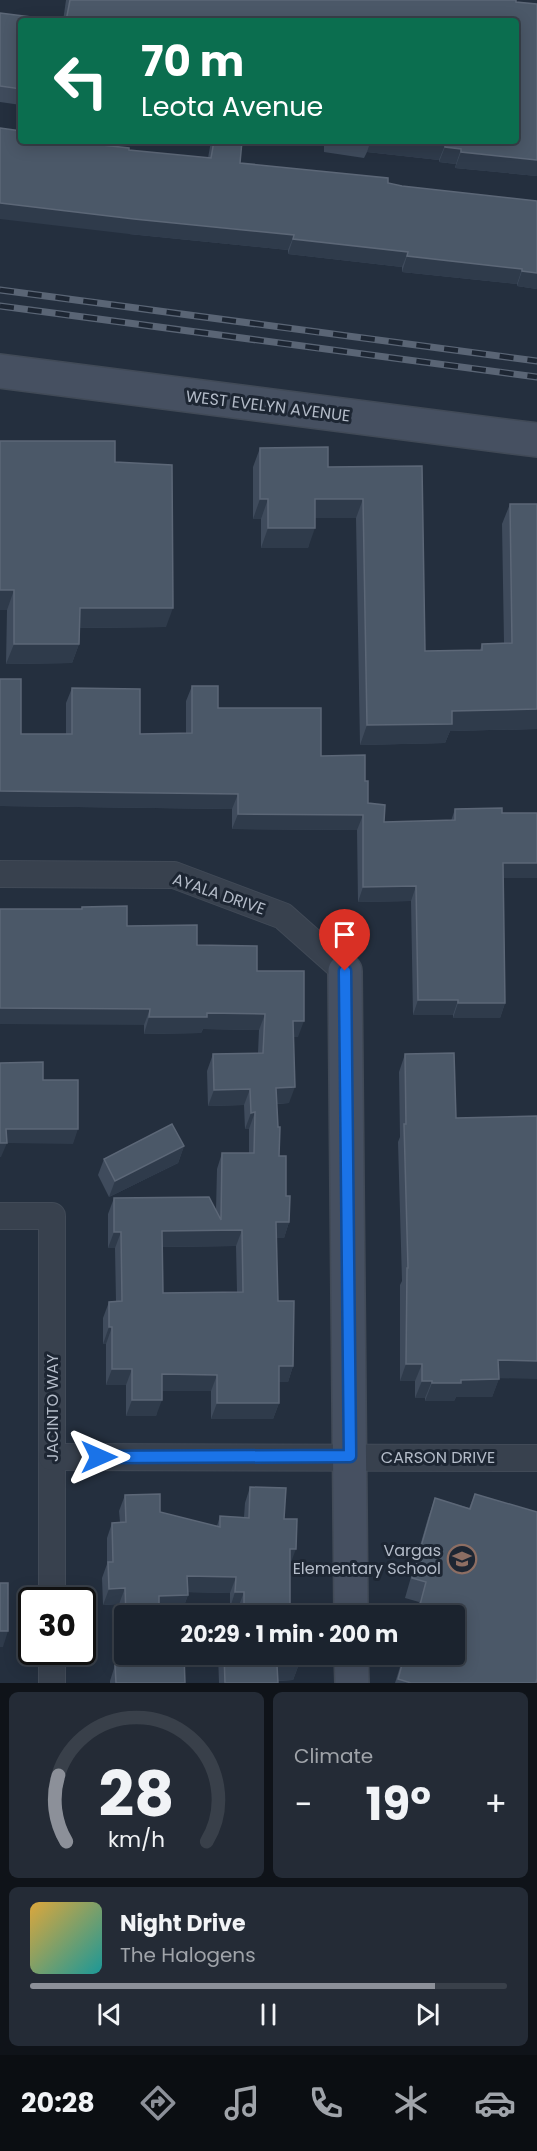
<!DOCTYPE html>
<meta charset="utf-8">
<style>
body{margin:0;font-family:Poppins,sans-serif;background:#242b36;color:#f1f3f6;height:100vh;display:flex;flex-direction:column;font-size:22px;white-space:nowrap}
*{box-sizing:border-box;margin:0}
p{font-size:20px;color:#a0a4aa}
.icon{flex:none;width:33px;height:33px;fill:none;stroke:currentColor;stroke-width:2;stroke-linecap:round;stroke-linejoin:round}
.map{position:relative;height:1683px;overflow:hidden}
.panel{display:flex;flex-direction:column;gap:9px;padding:9px;background:#0f1319;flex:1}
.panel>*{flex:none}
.hud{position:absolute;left:18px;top:18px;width:501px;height:126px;border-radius:6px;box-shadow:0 3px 15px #0003,0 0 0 2px #39404a;background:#0b6e4f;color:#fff;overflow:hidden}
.speed{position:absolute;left:18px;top:1587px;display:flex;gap:12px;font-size:30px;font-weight:700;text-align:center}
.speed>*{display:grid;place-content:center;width:78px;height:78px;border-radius:50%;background:#1b232e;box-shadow:0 3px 15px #0003,0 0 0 2px #39404a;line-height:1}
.speed .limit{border:3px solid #111;border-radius:9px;background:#fff;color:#111}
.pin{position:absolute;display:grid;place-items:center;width:51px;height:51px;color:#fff;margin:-62px -26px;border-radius:50% 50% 50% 0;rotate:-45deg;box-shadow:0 0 6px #0007}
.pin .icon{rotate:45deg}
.me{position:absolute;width:66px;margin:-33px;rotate:90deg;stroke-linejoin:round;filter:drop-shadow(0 0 4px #0008)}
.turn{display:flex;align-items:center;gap:21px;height:126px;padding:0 24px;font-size:27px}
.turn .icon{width:78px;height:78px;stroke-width:2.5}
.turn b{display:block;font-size:42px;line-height:51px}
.big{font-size:45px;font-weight:700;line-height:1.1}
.panel .card{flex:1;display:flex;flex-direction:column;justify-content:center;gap:9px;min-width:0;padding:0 21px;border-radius:9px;background:#242b36}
.panel .dial{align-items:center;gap:0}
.dial svg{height:156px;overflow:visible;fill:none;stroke:#39404a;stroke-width:7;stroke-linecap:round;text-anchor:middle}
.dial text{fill:#f1f3f6;stroke:none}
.song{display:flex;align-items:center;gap:18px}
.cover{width:72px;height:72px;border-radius:9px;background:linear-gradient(135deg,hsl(40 70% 55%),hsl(180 70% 35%))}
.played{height:6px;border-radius:3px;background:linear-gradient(90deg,#8c9099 85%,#39404a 85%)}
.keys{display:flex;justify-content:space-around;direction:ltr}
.heat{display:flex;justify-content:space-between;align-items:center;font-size:33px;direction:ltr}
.panel .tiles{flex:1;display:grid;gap:9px;grid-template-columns:1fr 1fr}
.card:last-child{grid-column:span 2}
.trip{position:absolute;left:114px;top:1605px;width:351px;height:60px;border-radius:6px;background:#1b232e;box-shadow:0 3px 15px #0003,0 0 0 2px #39404a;font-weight:700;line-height:60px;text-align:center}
.tabs{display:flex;height:96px;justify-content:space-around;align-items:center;background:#0b0e12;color:#a0a4aa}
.tabs .icon{width:42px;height:42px}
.tabs .on{color:#8c9099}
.tabs b{font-size:27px;color:#f1f3f6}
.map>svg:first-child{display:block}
</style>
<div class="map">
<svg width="537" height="1683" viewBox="0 0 537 1683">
<rect width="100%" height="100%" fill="#242f3e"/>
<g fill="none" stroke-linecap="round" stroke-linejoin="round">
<g stroke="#414a57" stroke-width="28">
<g id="street">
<path d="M0,874L174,875L283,916L345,971"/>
<path d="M0,1216H52V1600"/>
<path d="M52,1457L537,1458"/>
<path d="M52,1683V1652"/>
</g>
</g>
<g stroke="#414a57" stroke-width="36">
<g id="secondary">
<path d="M0,371L537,440"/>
<path d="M345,971L351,1616"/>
<path d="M351,1654L352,1683"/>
</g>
</g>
<use href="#street" stroke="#38414e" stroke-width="26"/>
<use href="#secondary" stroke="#465061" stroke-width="33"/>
<g stroke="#5a6575" stroke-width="7">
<g id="rail">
<path d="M0,290L537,361"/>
<path d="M0,306L537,377"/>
</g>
</g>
<use href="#rail" stroke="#1d2633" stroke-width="4.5" stroke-dasharray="14" stroke-linecap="butt"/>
</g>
<g fill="#3f4b5c" fill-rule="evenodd">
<path d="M66,0H516V2L537,4V176L455,168L456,164L439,162V160L367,152L364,158L324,152V145L285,141H516L63,21Z"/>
<path d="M0,13L21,21V105L0,102Z"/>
<path d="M211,141H242L240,163L402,186L537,201V289L517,286V284L402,272V267L288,254V250L129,234L75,142L129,150L208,158Z"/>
<path d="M0,441L115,462L166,627L80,628L79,644L72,663L6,664L7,610Z"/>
<path d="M260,448L328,467L422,466L425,651L480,650L482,644L504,643L502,524L510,504H537V729L450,731L445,743L360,745L356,518H315L308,548H261V519H253V467Z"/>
<path d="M0,679L21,734H66V703L72,688L140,734L186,733V701L192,686L218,708L321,756L365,781L368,803L384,822L451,821L455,809L502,813H537V878H503L505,1003L500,1018H453V1015H413L411,901L358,902L357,830L232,829V809L0,806Z"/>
<path d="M82,907L127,926L197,945L257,971L298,1037H294L289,1103L277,1104L279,1156L289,1222L284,1238H276L278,1301L293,1366L288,1382H279V1403L273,1419H211V1391H162L156,1416H126V1385H106V1344H103V1318L109,1302H116L115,1248H108V1214L114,1198L216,1210L217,1169L222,1153H249V1129H245L244,1105L208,1106L207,1071L213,1054L258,1053L259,1030L203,1029L201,1033L144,1034V1025L81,909ZM236,1246L237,1292L163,1293L162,1247Z"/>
<path d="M405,1054L456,1118L499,1378L492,1397H456L454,1401H425V1398H415V1381H400V1285L402,1281L398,1142L400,1137L399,1072Z"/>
<path d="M184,1146L178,1163L109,1197L98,1175L104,1159Z"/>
<path d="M250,1487L284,1519L290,1565V1616H238V1608H230V1593L187,1592L188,1595L182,1611H159V1616H124V1654H161V1656L185,1683H110V1681L115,1665L122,1664L119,1604L103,1605L102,1578L107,1564V1538L112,1523L120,1522L119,1511L125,1495L160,1512L217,1526L220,1516L244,1517L245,1503Z"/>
<path d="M475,1494L536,1683H395L404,1654H454V1616H415L419,1602L405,1598L428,1518L435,1498L469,1508Z"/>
<path d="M218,1654H299V1664L293,1680L278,1681V1683H219Z"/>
</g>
<g fill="#2f3b4b">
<path d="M285,141H326L324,145Z"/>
<path d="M369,141H407L445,145L439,160L367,152L370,143Z"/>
<path d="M445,147L461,149L456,164L439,162Z"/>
<path d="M461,152L537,160V176L455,168Z"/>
<path d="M0,203L294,235L288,250L129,234L0,219Z"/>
<path d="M293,239L408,252L402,267L288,254Z"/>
<path d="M407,256L522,269L517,284L402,272Z"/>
<path d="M522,271L537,273V289L517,286Z"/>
<path d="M260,499H268L261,519H253Z"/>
<path d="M315,499H363L356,518H308Z"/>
<path d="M268,528H315L308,548H261Z"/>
<path d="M0,590H14L7,610H0Z"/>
<path d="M80,608H173L166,627L72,628Z"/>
<path d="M14,644H79L72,663L6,664Z"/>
<path d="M537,709V729L450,731L445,743L360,745L367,725L452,711Z"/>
<path d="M0,791L238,794L232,809L0,806Z"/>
<path d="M238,814L363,815L357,830L232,829Z"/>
<path d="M503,863H537V878H498Z"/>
<path d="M416,886L411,901L358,902L363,887Z"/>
<path d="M418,1000H458L453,1015H413Z"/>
<path d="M458,1003H505L500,1018H453Z"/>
<path d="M0,1008L150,1009L144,1025L0,1024Z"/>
<path d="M207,1013L265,1014L259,1030L203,1029L201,1033L144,1034L149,1017Z"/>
<path d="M293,1021H304L298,1037H287Z"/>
<path d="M295,1087L289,1103L271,1104L276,1088Z"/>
<path d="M250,1089L244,1105L208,1106L214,1090Z"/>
<path d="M255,1112L249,1129H245L251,1113Z"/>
<path d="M6,1129H78L73,1144L7,1143L1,1157H0V1143Z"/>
<path d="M184,1146L178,1163L109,1197L115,1181Z"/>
<path d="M276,1222H289L284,1238H270Z"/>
<path d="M242,1230L236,1246L156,1247L162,1231Z"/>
<path d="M114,1232H121L115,1248H108Z"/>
<path d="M109,1327H112L106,1344H103Z"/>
<path d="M498,1360L537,1361V1379L492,1378Z"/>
<path d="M406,1364H422L415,1381H400Z"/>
<path d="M279,1366H293L288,1382H273Z"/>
<path d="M112,1369H132L126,1385H106Z"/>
<path d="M162,1374L217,1375L211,1391H156Z"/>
<path d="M499,1379L492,1397H456L454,1401H425L432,1383L461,1380Z"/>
<path d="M422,1381H432L425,1398H415Z"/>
<path d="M132,1400H162L156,1416H126Z"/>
<path d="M217,1403H279L273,1419H211Z"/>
<path d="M290,1549H296L290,1565Z"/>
<path d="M187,1576L236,1577L230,1593L181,1592Z"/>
<path d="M125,1588L119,1604L103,1605L109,1589Z"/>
<path d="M235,1592H244L238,1608H230Z"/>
<path d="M188,1595L182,1611L153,1612L159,1596Z"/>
<path d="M0,1631H8L3,1647H0Z"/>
<path d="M299,1664L293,1680L272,1681L277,1665Z"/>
</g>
<g fill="#4b5868" stroke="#5c6777" stroke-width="1.5" fill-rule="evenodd">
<path d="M70,0H516V2L537,4V160L461,152V149L445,147V145L407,141H516V21H66Z"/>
<path d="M0,13L63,21H21V89L0,86Z"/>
<path d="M0,128L21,131V141H75V142L129,148V150L211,158L214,141H242L240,163L388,178V183L402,186L537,201V273L522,271V269L407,256L408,252L293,239L294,235L134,219L0,203Z"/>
<path d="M355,141H370V143Z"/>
<path d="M0,441H115V462L172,465L173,608H80L79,644H14V590H0Z"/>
<path d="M328,447V467L422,466L425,651L482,650V644L512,643L510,504H537V709L452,711V724L367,725L363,499H315V528H268V499H260V448Z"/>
<path d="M0,679H21V734H72V688L140,689V734L192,733V686H218V708H321V756L365,755V781H368V803L385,805L384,822L455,820V809L502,808V813H537V863H503L505,1003H458V1000H418L416,886L363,887V815L238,814V794L0,791Z"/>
<path d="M127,906V926L197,925V945L257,946V971H304V1021H293L295,1087L276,1088L278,1127H280L279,1156H286V1196H290L289,1222H276L278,1301H294L293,1366H279V1403H217V1375L162,1374V1400H132V1369H112V1327H109V1302L122,1301L121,1232H114V1198L209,1197L221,1220L222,1153H254L255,1112L251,1113L250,1089L214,1090L213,1054L263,1053L265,1014L207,1013V1017H149L150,1009L0,1008V909H82V907ZM242,1230L243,1292L163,1293L162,1231Z"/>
<path d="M454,1053L456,1118L537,1116V1361L498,1360L499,1379L461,1380V1383H432V1381H422V1364H406L407,1268H408L404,1124H406L405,1054Z"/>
<path d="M43,1062V1080H78V1129H6L7,1143H0V1063Z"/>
<path d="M172,1124L184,1146L115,1181L104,1159Z"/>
<path d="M250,1487L286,1488L284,1519H297L296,1549H290V1616H244V1592H235L236,1577L187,1576L188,1595L159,1596V1616H126L125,1588L109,1589L108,1562H113L112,1523L126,1522L125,1495L160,1494V1512L220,1527V1516L249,1518Z"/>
<path d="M475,1494L537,1512V1678L536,1683H411L398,1679L405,1654H454V1616H417L426,1582L412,1578L435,1498L470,1509Z"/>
<rect x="0" y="1583" width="8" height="48"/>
<path d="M129,1654H161V1656L184,1655L185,1683H116L115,1665L129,1664Z"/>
<path d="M224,1654H299V1664L277,1665L278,1683H225Z"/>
</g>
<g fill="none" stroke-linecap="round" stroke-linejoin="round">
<g stroke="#114b97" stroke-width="15">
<path id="route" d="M99,1457L350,1456L345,971"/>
</g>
<use href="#route" stroke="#1a73e8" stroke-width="10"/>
</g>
<defs>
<g id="school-ring" transform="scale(1.5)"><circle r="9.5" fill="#1d2633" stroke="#8d6e63" stroke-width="1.5"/><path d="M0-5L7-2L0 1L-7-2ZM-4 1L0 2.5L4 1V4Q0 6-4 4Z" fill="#8d6e63"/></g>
</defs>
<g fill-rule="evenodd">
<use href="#school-ring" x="462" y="1559"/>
</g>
<g text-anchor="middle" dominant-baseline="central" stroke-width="6" stroke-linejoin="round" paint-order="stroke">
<g font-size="16" fill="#b4bcc9" stroke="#1d2633">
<text transform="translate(268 406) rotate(7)">WEST EVELYN AVENUE</text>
<text transform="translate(219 894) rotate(19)">AYALA DRIVE</text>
<text transform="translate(52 1408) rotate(-90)">JACINTO WAY</text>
<text x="438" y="1457">CARSON DRIVE</text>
</g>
<g font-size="16" fill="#b4bcc9" stroke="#1d2633" text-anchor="end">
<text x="441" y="1550">Vargas<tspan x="441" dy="18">Elementary School</tspan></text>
</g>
</g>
</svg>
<div class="speed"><div class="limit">30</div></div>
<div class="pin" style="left:345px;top:971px;background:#d93025"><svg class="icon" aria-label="arrive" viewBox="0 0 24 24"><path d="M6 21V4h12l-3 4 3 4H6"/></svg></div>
<svg class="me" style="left:99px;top:1457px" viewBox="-20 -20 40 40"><path d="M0-17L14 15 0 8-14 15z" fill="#1a73e8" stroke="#fff" stroke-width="4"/></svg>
<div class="trip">20:29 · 1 min · 200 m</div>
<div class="hud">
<div class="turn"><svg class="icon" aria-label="left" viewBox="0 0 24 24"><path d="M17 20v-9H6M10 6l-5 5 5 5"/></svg><div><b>70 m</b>Leota Avenue</div></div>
</div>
</div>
<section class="panel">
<div class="tiles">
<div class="card dial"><svg viewBox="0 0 100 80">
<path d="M14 69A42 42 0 1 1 86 69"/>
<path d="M14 69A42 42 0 0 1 10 35" stroke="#8c9099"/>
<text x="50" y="56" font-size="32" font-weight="700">28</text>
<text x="50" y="72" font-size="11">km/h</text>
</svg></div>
<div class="card"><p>Climate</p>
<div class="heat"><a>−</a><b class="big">19°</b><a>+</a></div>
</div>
<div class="card">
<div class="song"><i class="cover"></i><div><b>Night Drive</b><p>The Halogens</p></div></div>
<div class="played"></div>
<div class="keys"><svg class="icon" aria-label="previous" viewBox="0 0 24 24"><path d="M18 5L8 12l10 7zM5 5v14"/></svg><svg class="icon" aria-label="pause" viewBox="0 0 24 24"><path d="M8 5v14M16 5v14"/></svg><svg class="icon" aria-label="next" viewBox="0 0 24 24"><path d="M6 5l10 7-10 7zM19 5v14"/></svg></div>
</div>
</div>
</section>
<nav class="tabs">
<b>20:28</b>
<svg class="icon on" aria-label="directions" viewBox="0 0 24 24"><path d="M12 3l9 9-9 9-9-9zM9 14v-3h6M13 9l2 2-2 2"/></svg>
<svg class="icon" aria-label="music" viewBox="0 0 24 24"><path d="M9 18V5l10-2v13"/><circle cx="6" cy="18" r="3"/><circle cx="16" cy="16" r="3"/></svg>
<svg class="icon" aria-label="phone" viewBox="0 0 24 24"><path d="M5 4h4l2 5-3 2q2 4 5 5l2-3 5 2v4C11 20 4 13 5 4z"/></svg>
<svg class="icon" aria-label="climate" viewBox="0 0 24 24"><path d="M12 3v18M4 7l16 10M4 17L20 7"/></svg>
<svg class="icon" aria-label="car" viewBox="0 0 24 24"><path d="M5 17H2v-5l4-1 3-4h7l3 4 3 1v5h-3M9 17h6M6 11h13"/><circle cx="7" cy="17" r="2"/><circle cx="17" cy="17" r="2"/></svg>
</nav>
